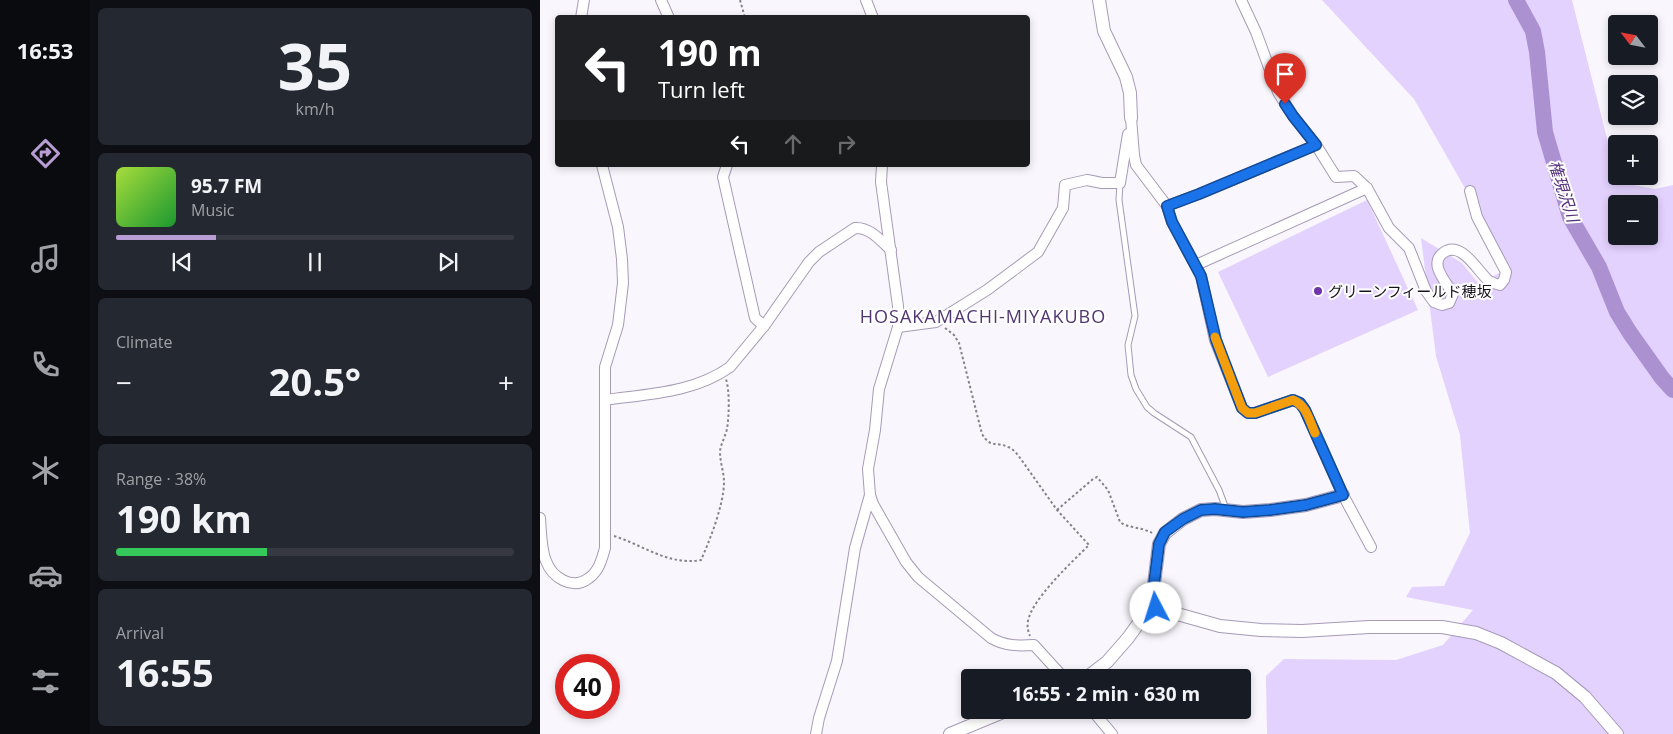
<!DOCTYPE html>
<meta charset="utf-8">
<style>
body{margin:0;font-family:"Open Sans","Noto Sans JP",sans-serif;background:#242831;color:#f1f3f6;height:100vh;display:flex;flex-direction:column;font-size:19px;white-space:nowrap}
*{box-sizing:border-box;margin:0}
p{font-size:16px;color:#9ea1a6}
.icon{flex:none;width:28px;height:28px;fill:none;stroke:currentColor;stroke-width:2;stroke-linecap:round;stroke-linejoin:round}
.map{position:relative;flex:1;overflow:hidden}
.sheet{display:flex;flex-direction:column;gap:8px;padding:8px;background:#0d0f14;width:450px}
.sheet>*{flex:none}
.top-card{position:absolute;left:15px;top:15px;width:475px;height:152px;border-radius:5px;box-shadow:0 2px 8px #0003;background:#202124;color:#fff;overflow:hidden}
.needle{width:32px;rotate:302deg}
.controls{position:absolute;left:1068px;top:15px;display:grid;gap:10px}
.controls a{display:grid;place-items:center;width:50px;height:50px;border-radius:5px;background:#171b24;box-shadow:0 2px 8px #0003;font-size:25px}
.speed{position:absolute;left:15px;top:654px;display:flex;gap:10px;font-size:25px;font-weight:700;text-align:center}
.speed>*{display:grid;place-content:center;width:65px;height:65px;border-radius:50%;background:#171b24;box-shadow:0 2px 8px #0003;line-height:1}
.speed .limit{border:8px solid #d22;background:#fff;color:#111}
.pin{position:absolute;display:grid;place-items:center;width:42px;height:42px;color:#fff;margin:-51px -21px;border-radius:50% 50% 50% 0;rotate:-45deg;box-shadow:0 0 5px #0007}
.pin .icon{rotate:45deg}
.me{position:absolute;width:55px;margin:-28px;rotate:355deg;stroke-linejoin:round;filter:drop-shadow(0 0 4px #0008)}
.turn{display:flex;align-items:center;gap:18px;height:105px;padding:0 20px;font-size:22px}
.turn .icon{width:65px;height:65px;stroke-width:2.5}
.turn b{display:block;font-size:35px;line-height:42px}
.lanes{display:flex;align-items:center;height:48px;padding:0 20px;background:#0003;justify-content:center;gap:25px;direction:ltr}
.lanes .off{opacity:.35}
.big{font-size:38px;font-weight:700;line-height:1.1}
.sheet .tile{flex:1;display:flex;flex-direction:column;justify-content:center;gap:8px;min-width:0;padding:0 18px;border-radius:8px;background:#242831}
.sheet .dial{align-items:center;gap:0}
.dial b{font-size:65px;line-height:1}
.song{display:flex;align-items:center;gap:15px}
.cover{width:60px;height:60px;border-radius:8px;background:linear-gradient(135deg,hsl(80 70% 55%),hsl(130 70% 35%))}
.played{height:5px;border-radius:2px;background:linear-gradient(90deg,#b79dd4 25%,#363941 25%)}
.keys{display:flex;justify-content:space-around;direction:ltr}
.heat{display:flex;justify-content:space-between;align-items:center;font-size:28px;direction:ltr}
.charge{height:8px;border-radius:4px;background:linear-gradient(90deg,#34c759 38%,#363941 0)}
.trip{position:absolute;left:421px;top:669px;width:290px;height:50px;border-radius:5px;background:#171b24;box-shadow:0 2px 8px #0003;font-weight:700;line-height:50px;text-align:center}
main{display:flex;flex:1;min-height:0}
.tabs{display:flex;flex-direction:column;width:90px;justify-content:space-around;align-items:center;background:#090b0e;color:#9ea1a6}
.tabs .icon{width:35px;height:35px}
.tabs .selected{color:#b79dd4}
.tabs b{font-size:22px;color:#f1f3f6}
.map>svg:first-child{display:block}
</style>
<main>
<nav class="tabs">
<b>16:53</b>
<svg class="icon selected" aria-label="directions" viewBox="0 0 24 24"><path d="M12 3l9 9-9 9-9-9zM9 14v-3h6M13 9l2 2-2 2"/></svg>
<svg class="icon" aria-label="music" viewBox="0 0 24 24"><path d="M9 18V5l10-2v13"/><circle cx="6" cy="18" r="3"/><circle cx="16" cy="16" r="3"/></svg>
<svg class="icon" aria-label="phone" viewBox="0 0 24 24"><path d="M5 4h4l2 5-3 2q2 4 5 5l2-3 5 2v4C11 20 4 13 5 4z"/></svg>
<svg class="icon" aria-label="climate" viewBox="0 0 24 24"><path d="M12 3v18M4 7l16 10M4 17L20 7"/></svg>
<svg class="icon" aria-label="car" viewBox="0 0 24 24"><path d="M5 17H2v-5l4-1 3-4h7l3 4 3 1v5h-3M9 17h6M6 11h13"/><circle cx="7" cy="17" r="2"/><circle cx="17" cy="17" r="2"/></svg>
<svg class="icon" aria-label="filters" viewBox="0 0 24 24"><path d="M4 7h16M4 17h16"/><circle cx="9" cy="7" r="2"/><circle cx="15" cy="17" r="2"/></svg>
</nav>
<section class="sheet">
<div class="tile dial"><b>35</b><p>km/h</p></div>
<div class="tile">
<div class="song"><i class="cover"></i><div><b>95.7 FM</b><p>Music</p></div></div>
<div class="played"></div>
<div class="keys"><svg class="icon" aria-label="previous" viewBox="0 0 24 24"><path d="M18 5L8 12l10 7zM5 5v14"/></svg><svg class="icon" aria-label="pause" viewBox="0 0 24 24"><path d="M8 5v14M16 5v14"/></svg><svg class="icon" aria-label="next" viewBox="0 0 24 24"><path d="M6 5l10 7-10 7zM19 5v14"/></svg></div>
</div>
<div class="tile"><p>Climate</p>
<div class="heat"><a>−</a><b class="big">20.5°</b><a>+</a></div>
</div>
<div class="tile"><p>Range · 38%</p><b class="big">190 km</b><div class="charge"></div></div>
<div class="tile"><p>Arrival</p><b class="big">16:55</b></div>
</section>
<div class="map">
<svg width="1133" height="734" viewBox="0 0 1133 734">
<rect width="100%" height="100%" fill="#f9f7fd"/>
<g fill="#e3d1fe" fill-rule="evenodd">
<path d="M782,0H1032L1078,182L1115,189L1133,185V734H727L726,676L744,659L856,660L903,645L933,610L866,597L872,587L904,586L930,533L920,435L896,356L881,238L922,263L939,284L970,267L874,99ZM1076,204H1109V236H1076Z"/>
<path d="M827,200L878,310L728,377L678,272Z"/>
</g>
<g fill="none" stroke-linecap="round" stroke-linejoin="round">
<path stroke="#ac91d1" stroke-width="16" d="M976,0L993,31L997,52L1005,132L1030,217L1059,267L1077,312L1090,333L1122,378L1133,390"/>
<g stroke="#a69ab7" stroke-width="7">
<path id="service" d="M580,183L579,200L595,316L588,345L591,375L596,389L607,407L614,413L651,437L679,490L686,509"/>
</g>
<g stroke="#a69ab7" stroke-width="12">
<g id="minor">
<path d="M121,0L129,18"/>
<path d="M326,0L333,18"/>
<path d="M701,0L716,32L738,92L753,116L776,145L796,177L814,176L827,188L849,228L869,248L886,291L894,302L902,305L909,303L913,294C907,283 888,264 903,253C921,239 938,272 949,281C953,283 956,284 960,285L964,280L966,272L937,217L930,191"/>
<path d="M41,18L44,0"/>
<path d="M591,118L594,155L596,165L627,206L632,222L661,276L675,340L702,408L708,413H715L753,400L760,403L765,410L803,495L831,547"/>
<path d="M187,165L183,177L215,318L224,326"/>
<path d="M342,165L341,182L358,306V327L339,389L335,430L328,469L330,495L333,504L366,562L378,577L451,638C465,646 478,646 494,645L524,678"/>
<path d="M627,206L659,194L776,145"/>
<path d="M656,265L827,188"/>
<path d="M358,327L396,322L447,290L498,252L523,208L525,185L547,180L562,183H580L588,134"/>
<path d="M65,400C107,394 154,393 190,367L224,326L269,262L279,252L315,228C330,227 341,241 351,250"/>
<path d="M0,518C1,531 1,549 6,561C12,577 32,591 49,578C59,571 62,559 65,548V367L78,325L83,283L82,259L78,227L62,165"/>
<path d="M552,710L572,734"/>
<path d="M276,734L279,718L297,661L315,548L330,495"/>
</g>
</g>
<g stroke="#a69ab7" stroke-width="14">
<g id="tertiary">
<path d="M559,0L564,31L586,77L590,93L591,118"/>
<path d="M616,608L613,592L619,544L625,533L643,519L661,510L675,509L703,512L730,510L766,505L803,495"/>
<path d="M546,678L567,662L588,638L606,613L616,608L680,626L721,630L762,631L829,627H902L936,633L961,643L1016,673L1045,697L1077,734"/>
<path d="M410,734L468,710"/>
</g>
</g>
<g stroke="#85828b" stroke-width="2" stroke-dasharray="2.5 2.5" stroke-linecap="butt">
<path d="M200,0L205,18"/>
<path d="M405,328L414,335L419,343L442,434C451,449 456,441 468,447C472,448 475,452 478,455L517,510L549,545C532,562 492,599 488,621C487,627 488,631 490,636"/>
<path d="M517,510L553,479L557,477L568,490L580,522C587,528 602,527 612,533"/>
<path d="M74,536C103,545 129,566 161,560C170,540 184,504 184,482C184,472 180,463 180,451C181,444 185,437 187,429C189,416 190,392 186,379"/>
</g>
<use href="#service" stroke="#fff" stroke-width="5"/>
<use href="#minor" stroke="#fff" stroke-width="10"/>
<use href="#tertiary" stroke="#fff" stroke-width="12"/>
</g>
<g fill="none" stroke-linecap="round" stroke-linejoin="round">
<g stroke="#114b97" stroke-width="12">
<path id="route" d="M616,608L613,592L619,544L625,532L643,519L661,510L675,509L703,512L730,510L766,505L803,495L765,410L760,403L753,400L715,413H708L702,408L676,340L661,276L632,222L627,206L659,194L776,145L753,116L745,104"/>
</g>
<use href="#route" stroke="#1a73e8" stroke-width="9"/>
<path stroke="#f59e0b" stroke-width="9" d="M675,337L702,408L708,413H715L753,400C767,406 769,420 775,433"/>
</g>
<circle fill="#7134aa" stroke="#fff" stroke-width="2" cx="778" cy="291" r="5"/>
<g text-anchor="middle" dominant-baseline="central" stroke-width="4" stroke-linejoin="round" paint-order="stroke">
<g font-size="15" fill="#18141f" stroke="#fff" text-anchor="start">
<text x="788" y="291">グリーンフィールド穂坂</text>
</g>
<g font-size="16" font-style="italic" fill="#542f7b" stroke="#fff">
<text transform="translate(1024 191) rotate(72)">権現沢川</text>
</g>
<g font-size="18" letter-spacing="1" fill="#523671" stroke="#fff">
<text x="443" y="316">HOSAKAMACHI-MIYAKUBO</text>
</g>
</g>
</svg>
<div class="controls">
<a><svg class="needle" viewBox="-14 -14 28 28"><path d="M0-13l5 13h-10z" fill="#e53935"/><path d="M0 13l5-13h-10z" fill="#9ea1a6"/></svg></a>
<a><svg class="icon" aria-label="layers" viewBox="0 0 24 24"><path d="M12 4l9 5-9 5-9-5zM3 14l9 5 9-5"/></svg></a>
<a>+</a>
<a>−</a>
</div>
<div class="speed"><div class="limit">40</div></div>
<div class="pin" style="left:745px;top:104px;background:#d93025"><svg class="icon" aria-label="arrive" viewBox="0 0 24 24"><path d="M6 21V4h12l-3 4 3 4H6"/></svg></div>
<svg class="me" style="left:616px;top:608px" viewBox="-20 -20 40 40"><circle r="19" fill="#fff"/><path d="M0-13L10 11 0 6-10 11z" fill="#1a73e8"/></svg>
<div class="trip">16:55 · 2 min · 630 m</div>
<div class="top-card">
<div class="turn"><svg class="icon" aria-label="left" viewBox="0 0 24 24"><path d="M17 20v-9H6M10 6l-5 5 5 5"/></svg><div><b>190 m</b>Turn left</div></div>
<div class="lanes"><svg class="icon" aria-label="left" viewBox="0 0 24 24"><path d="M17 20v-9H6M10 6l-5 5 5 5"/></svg><svg class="icon off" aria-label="ahead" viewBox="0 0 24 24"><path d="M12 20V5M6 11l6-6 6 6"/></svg><svg class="icon off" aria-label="right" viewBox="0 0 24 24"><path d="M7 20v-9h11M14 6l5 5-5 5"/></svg></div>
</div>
</div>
</main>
